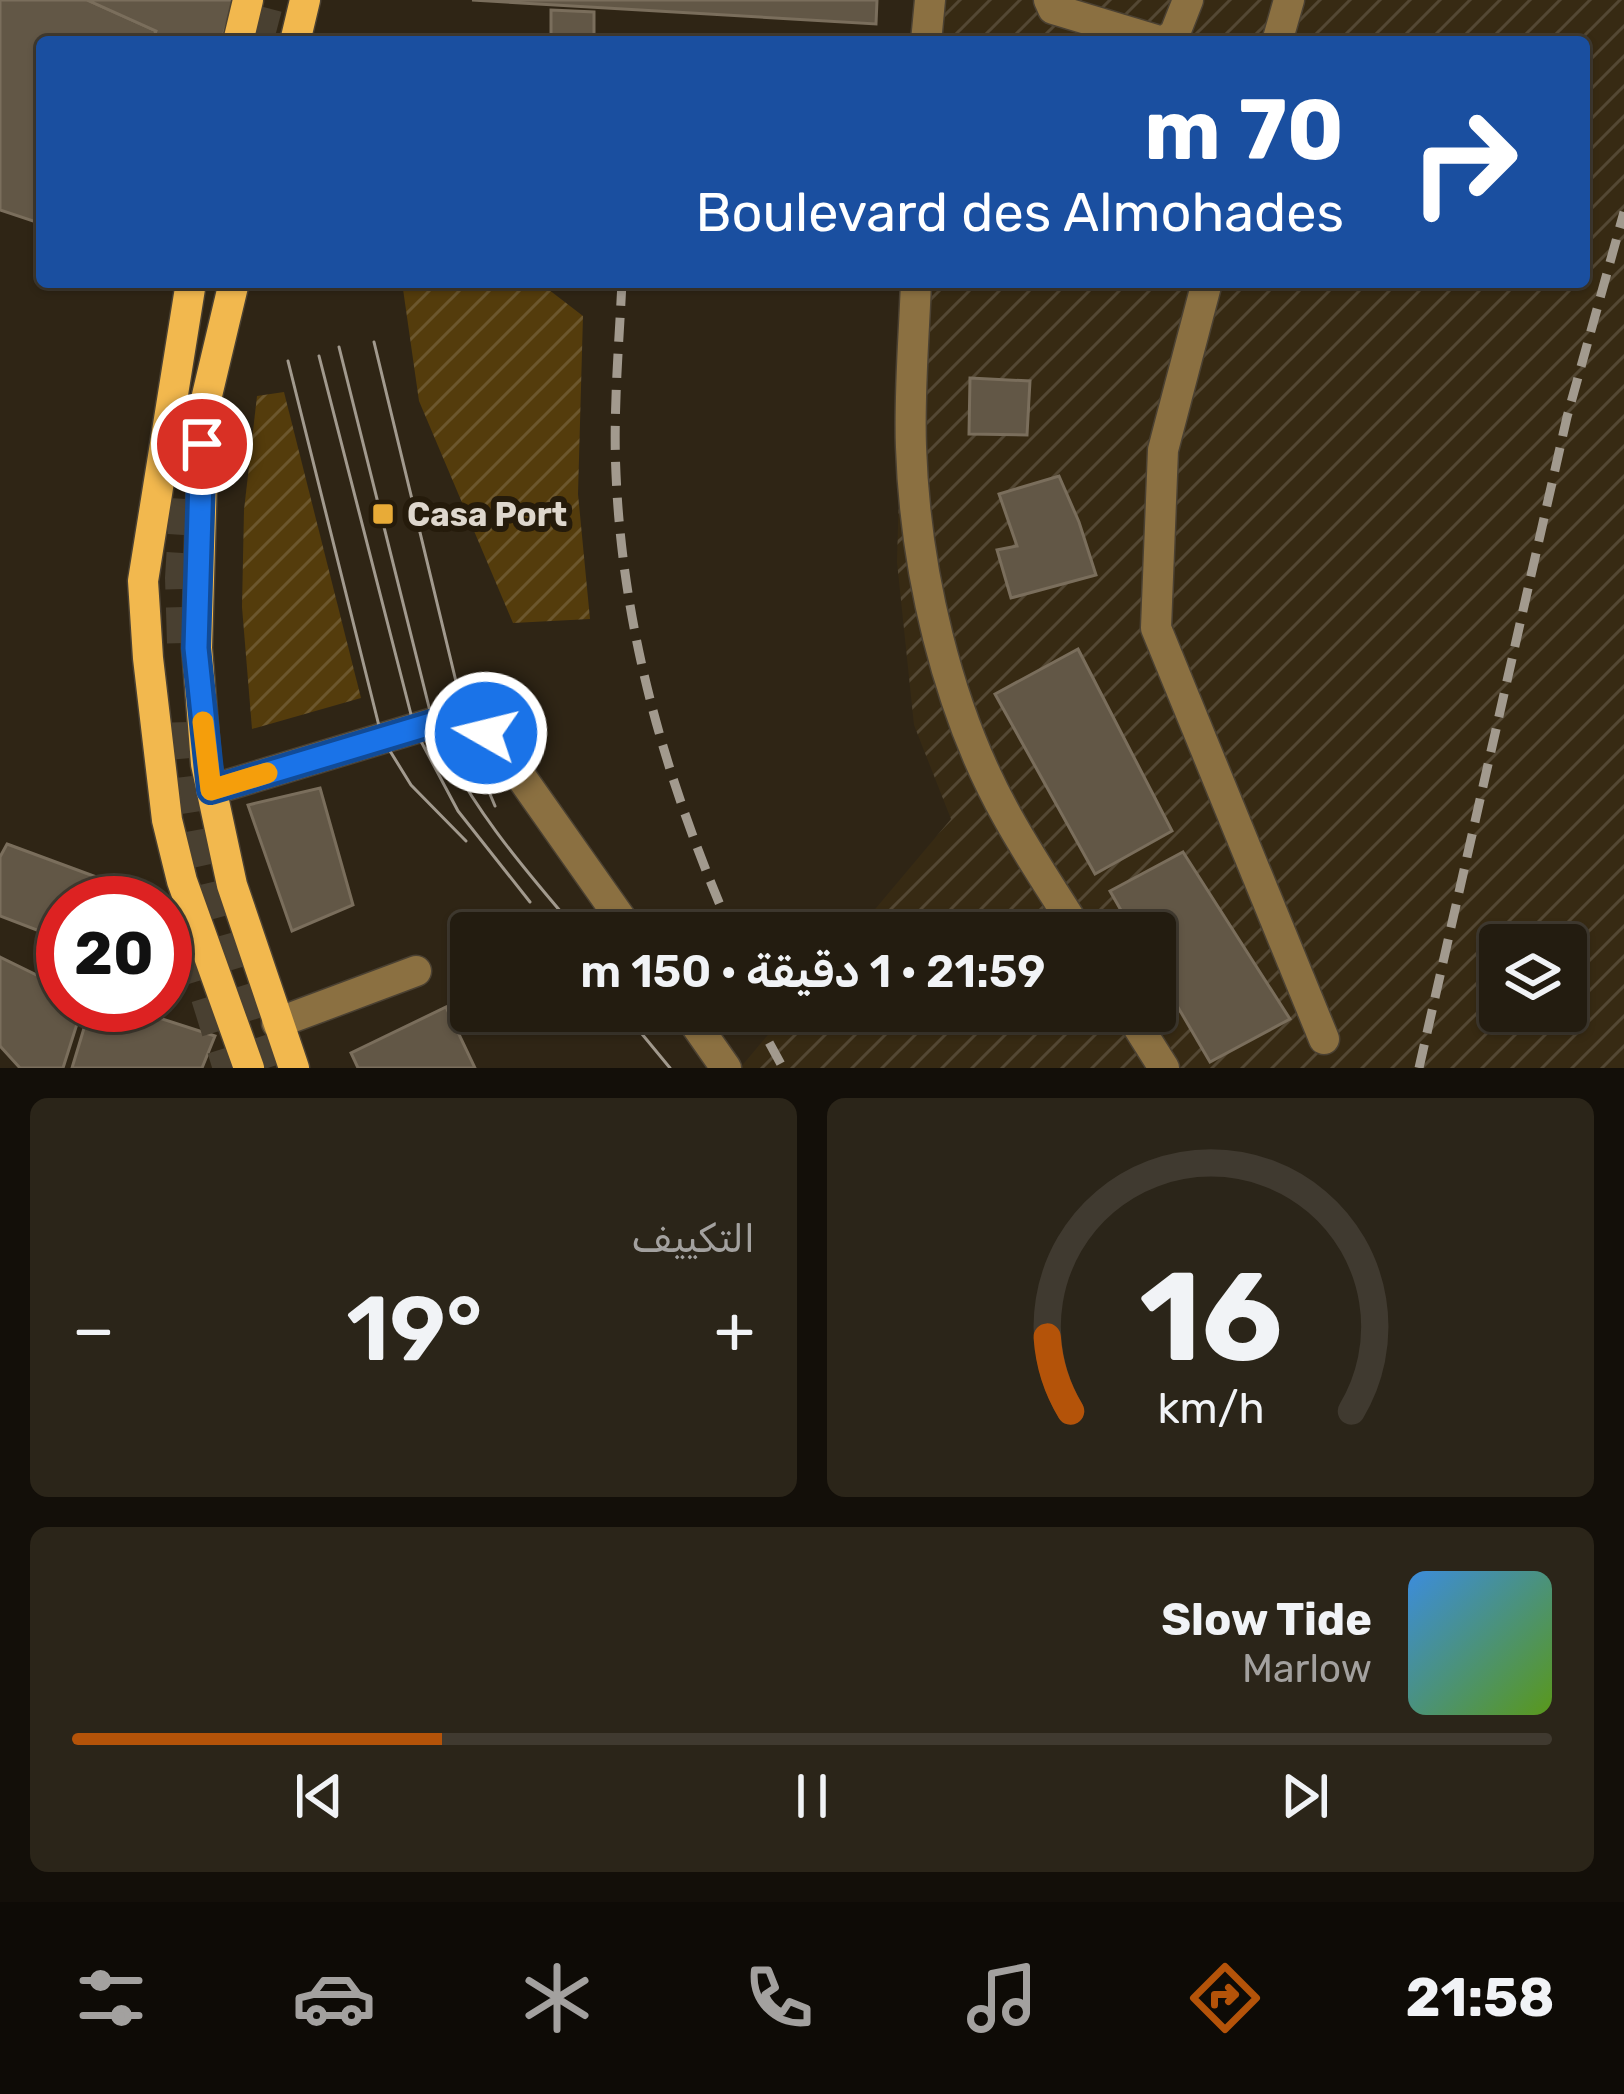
<!DOCTYPE html>
<html lang="ar">
<meta charset="utf-8">
<style>
body{margin:0;font-family:Rubik,Cairo,sans-serif;background:#2b2519;color:#f1f3f6;direction:rtl;height:100vh;display:flex;flex-direction:column;font-size:45px;white-space:nowrap}
*{box-sizing:border-box;margin:0}
p{font-size:39px;color:#a3a19f}
.icon{flex:none;width:66px;height:66px;fill:none;stroke:currentColor;stroke-width:2;stroke-linecap:round;stroke-linejoin:round}
.map{position:relative;height:1068px;overflow:hidden;direction:ltr}
.details{display:flex;flex-direction:column;gap:30px;padding:30px;background:#130f09;flex:1}
.details>*{flex:none}
.guide{position:absolute;left:36px;top:36px;width:1554px;height:252px;border-radius:12px;box-shadow:0 3px 9px #0004,0 0 0 3px #403a30;direction:rtl;background:#1a4fa0;color:#fff;overflow:hidden}
.controls{position:absolute;left:1479px;top:924px;display:grid;gap:24px}
.controls a{display:grid;place-items:center;width:108px;height:108px;border-radius:12px;background:#231c10;box-shadow:0 3px 9px #0004,0 0 0 3px #403a30;font-size:60px}
.speed{position:absolute;left:36px;top:876px;display:flex;gap:24px;font-size:60px;font-weight:700;text-align:center}
.speed>*{display:grid;place-content:center;width:156px;height:156px;border-radius:50%;background:#231c10;box-shadow:0 3px 9px #0004,0 0 0 3px #403a30;line-height:1}
.speed .limit{border:18px solid #d22;background:#fff;color:#111}
.pin{position:absolute;display:grid;place-items:center;width:102px;height:102px;color:#fff;margin:-51px;border:6px solid #fff;border-radius:50%;box-shadow:0 3px 12px #0007}
.me{position:absolute;width:132px;margin:-66px;rotate:278deg;stroke-linejoin:round;filter:drop-shadow(0 0 9px #0008)}
.turn{display:flex;align-items:center;gap:42px;height:252px;padding:0 48px;font-size:54px}
.turn .icon{width:156px;height:156px;stroke-width:2.5}
.turn b{display:block;font-size:84px;line-height:102px}
.big{font-size:90px;font-weight:600;line-height:1.1}
.details .widget{flex:1;display:flex;flex-direction:column;justify-content:center;gap:18px;min-width:0;padding:0 42px;border-radius:18px;background:#2b2519}
.details .dial{align-items:center;gap:0}
.dial svg{height:312px;overflow:visible;fill:none;stroke:#403a30;stroke-width:7;stroke-linecap:round;text-anchor:middle}
.dial text{fill:#f1f3f6;stroke:none}
.song{display:flex;align-items:center;gap:36px}
.cover{width:144px;height:144px;border-radius:18px;background:linear-gradient(135deg,hsl(210 70% 55%),hsl(90 70% 35%))}
.played{height:12px;border-radius:6px;background:linear-gradient(90deg,#b45309 25%,#403a30 25%)}
.keys{display:flex;justify-content:space-around;direction:ltr}
.heat{display:flex;justify-content:space-between;align-items:center;font-size:66px;direction:ltr}
.details .tiles{flex:1;display:grid;gap:30px;grid-template-columns:1fr 1fr}
.widget:last-child{grid-column:span 2}
.trip{position:absolute;left:450px;top:912px;width:726px;height:120px;border-radius:12px;background:#231c10;box-shadow:0 3px 9px #0004,0 0 0 3px #403a30;font-weight:600;line-height:120px;text-align:center;direction:rtl}
.dock{display:flex;height:192px;justify-content:space-around;align-items:center;background:#0e0b06;color:#a3a19f}
.dock .icon{width:84px;height:84px}
.dock .current{color:#b45309}
.dock b{font-size:54px;color:#f1f3f6}
.map>svg:first-child{display:block}
</style>
<div class="map">
<svg width="1624" height="1068" viewBox="0 0 1624 1068">
<defs>
<pattern id="industrial-furrows" width="10" height="10" patternUnits="userSpaceOnUse" patternTransform="scale(3)"><rect width="10" height="10" fill="#372a13"/><path d="M-1 1l2-2M0 10L10 0M9 11l2-2" fill="none" stroke="#544834"/></pattern>
<pattern id="garden-furrows" width="10" height="10" patternUnits="userSpaceOnUse" patternTransform="scale(3)"><rect width="10" height="10" fill="#543c0c"/><path d="M-1 1l2-2M0 10L10 0M9 11l2-2" fill="none" stroke="#6c572e"/></pattern>
</defs>
<rect width="100%" height="100%" fill="#2f2515"/>
<path fill="url(#industrial-furrows)" fill-rule="evenodd" d="M915,0H1624V1068H740L788,1011H1155V933H855L951,819L914,725L897,562L905,282H1584V42H913ZM1500,945H1566V1011H1500Z"/>
<g fill="url(#garden-furrows)">
<path d="M402,282H544V286L583,316L578,494L590,619L513,623L419,401Z"/>
<path d="M284,392L361,698L252,729L242,607L244,510L257,396Z"/>
</g>
<g fill="#625746" stroke="#7a6e5c" stroke-width="3">
<path d="M0,0H87L156,31L152,42H42V224L0,210Z"/>
<path d="M87,0H235L221,42H152L156,31Z"/>
<path d="M472,0H877L876,24Z"/>
<path d="M551,10L594,12V42H551Z"/>
<path d="M970,378L1030,381L1027,435L969,434Z"/>
<path d="M1059,476L1079,522L1096,575L1011,598L997,550L1017,546L999,494Z"/>
<path d="M1078,649L1172,831L1095,874L995,694Z"/>
<path d="M320,788L353,905L292,931L248,805Z"/>
<path d="M7,844L110,882L95,903H63V940L0,916V857Z"/>
<path d="M1183,852L1290,1019L1210,1062L1155,968V933H1134L1110,891Z"/>
<path d="M0,957L63,988V1005H83L63,1068H20L0,1046Z"/>
<path d="M91,1005H119L215,1036L202,1068H72Z"/>
<path d="M446,1007L475,1068H358L351,1053Z"/>
</g>
<g fill="none" stroke-linecap="round" stroke-linejoin="round">
<g stroke="#494031" stroke-width="36" stroke-dasharray="36 18" stroke-linecap="butt">
<path d="M255,42L266,0"/>
<path d="M185,643L183,578L190,464"/>
<path d="M189,722C193,841 230,955 268,1068"/>
<path d="M193,945L231,1068"/>
</g>
<g stroke="#4b4132" stroke-width="33">
<g id="minor">
<path d="M1049,0L1053,9L1163,42"/>
<path d="M926,42L930,0"/>
<path d="M1164,42L1175,33L1188,0"/>
<path d="M1277,42L1289,0"/>
<path d="M916,282C914,337 909,392 911,447C915,569 947,709 1007,816C1029,856 1055,894 1079,933"/>
<path d="M1207,282L1163,450L1156,628L1324,1039"/>
<path d="M211,790L433,723L467,724L500,747L631,933"/>
<path d="M686,1011L726,1068"/>
<path d="M1128,1011L1164,1068"/>
<path d="M277,1023L416,971"/>
</g>
</g>
<g stroke="#4b4132" stroke-width="33">
<g id="major">
<path d="M238,42L248,0"/>
<path d="M295,42L305,0"/>
<path d="M191,282L143,581L148,658L167,820L182,881L249,1068"/>
<path d="M234,282L204,408L197,648L206,764L232,885L294,1068"/>
</g>
</g>
<use href="#minor" stroke="#8b7041" stroke-width="30"/>
<use href="#major" stroke="#f2b84e" stroke-width="30"/>
<g stroke="#a29a8e" stroke-width="3">
<path d="M374,342L474,756L495,806"/>
<path d="M339,347L433,723C465,801 524,869 579,933"/>
<path d="M319,356L415,730L458,811L530,902"/>
<path d="M288,361L382,738L411,785L466,841"/>
<path d="M623,1011L670,1068"/>
</g>
<g stroke="#a29a8e" stroke-width="9" stroke-dasharray="24 12" stroke-linecap="butt">
<path d="M622,282C619,345 613,411 616,474C623,636 668,786 732,933"/>
<path d="M752,1011L783,1068"/>
<path d="M1419,1068L1567,417L1624,212"/>
</g>
</g>
<g fill="none" stroke-linecap="round" stroke-linejoin="round">
<g stroke="#114b97" stroke-width="30">
<path id="route" d="M202,444L196,648L211,790L434,723L467,724L486,733"/>
</g>
<use href="#route" stroke="#1a73e8" stroke-width="21"/>
<path stroke="#f59e0b" stroke-width="21" d="M203,722L211,790L267,773"/>
</g>
<rect fill="#e8ab37" stroke="#251b0b" stroke-width="4.5" x="371" y="502" width="24" height="24" rx="6"/>
<g text-anchor="middle" dominant-baseline="central" stroke-width="12" stroke-linejoin="round" paint-order="stroke">
<g font-size="33" font-weight="bold" fill="#ded7cd" stroke="#251b0b" text-anchor="start">
<text x="407" y="514">Casa Port</text>
</g>
</g>
</svg>
<div class="controls">
<a><svg class="icon" aria-label="layers" viewBox="0 0 24 24"><path d="M12 4l9 5-9 5-9-5zM3 14l9 5 9-5"/></svg></a>
</div>
<div class="speed"><div class="limit">20</div></div>
<div class="pin" style="left:202px;top:444px;background:#d93025"><svg class="icon" aria-label="arrive" viewBox="0 0 24 24"><path d="M6 21V4h12l-3 4 3 4H6"/></svg></div>
<svg class="me" style="left:486px;top:733px" viewBox="-20 -20 40 40"><circle r="17" fill="#1a73e8" stroke="#fff" stroke-width="3"/><path d="M0-11L8 9 0 5-8 9z" fill="#fff"/></svg>
<div class="trip">21:59 · 1 دقيقة · 150 m</div>
<div class="guide">
<div class="turn"><svg class="icon" aria-label="right" viewBox="0 0 24 24"><path d="M7 20v-9h11M14 6l5 5-5 5"/></svg><div><b>70 m</b>Boulevard des Almohades</div></div>
</div>
</div>
<section class="details">
<div class="tiles">
<div class="widget dial"><svg viewBox="0 0 100 80">
<path d="M14 69A42 42 0 1 1 86 69"/>
<path d="M14 69A42 42 0 0 1 8 50" stroke="#b45309"/>
<text x="50" y="56" font-size="32" font-weight="700">16</text>
<text x="50" y="72" font-size="11">km/h</text>
</svg></div>
<div class="widget"><p>التكييف</p>
<div class="heat"><a>−</a><b class="big">19°</b><a>+</a></div>
</div>
<div class="widget">
<div class="song"><i class="cover"></i><div><b>Slow Tide</b><p>Marlow</p></div></div>
<div class="played"></div>
<div class="keys"><svg class="icon" aria-label="previous" viewBox="0 0 24 24"><path d="M18 5L8 12l10 7zM5 5v14"/></svg><svg class="icon" aria-label="pause" viewBox="0 0 24 24"><path d="M8 5v14M16 5v14"/></svg><svg class="icon" aria-label="next" viewBox="0 0 24 24"><path d="M6 5l10 7-10 7zM19 5v14"/></svg></div>
</div>
</div>
</section>
<nav class="dock">
<b>21:58</b>
<svg class="icon current" aria-label="directions" viewBox="0 0 24 24"><path d="M12 3l9 9-9 9-9-9zM9 14v-3h6M13 9l2 2-2 2"/></svg>
<svg class="icon" aria-label="music" viewBox="0 0 24 24"><path d="M9 18V5l10-2v13"/><circle cx="6" cy="18" r="3"/><circle cx="16" cy="16" r="3"/></svg>
<svg class="icon" aria-label="phone" viewBox="0 0 24 24"><path d="M5 4h4l2 5-3 2q2 4 5 5l2-3 5 2v4C11 20 4 13 5 4z"/></svg>
<svg class="icon" aria-label="climate" viewBox="0 0 24 24"><path d="M12 3v18M4 7l16 10M4 17L20 7"/></svg>
<svg class="icon" aria-label="car" viewBox="0 0 24 24"><path d="M5 17H2v-5l4-1 3-4h7l3 4 3 1v5h-3M9 17h6M6 11h13"/><circle cx="7" cy="17" r="2"/><circle cx="17" cy="17" r="2"/></svg>
<svg class="icon" aria-label="filters" viewBox="0 0 24 24"><path d="M4 7h16M4 17h16"/><circle cx="9" cy="7" r="2"/><circle cx="15" cy="17" r="2"/></svg>
</nav>
